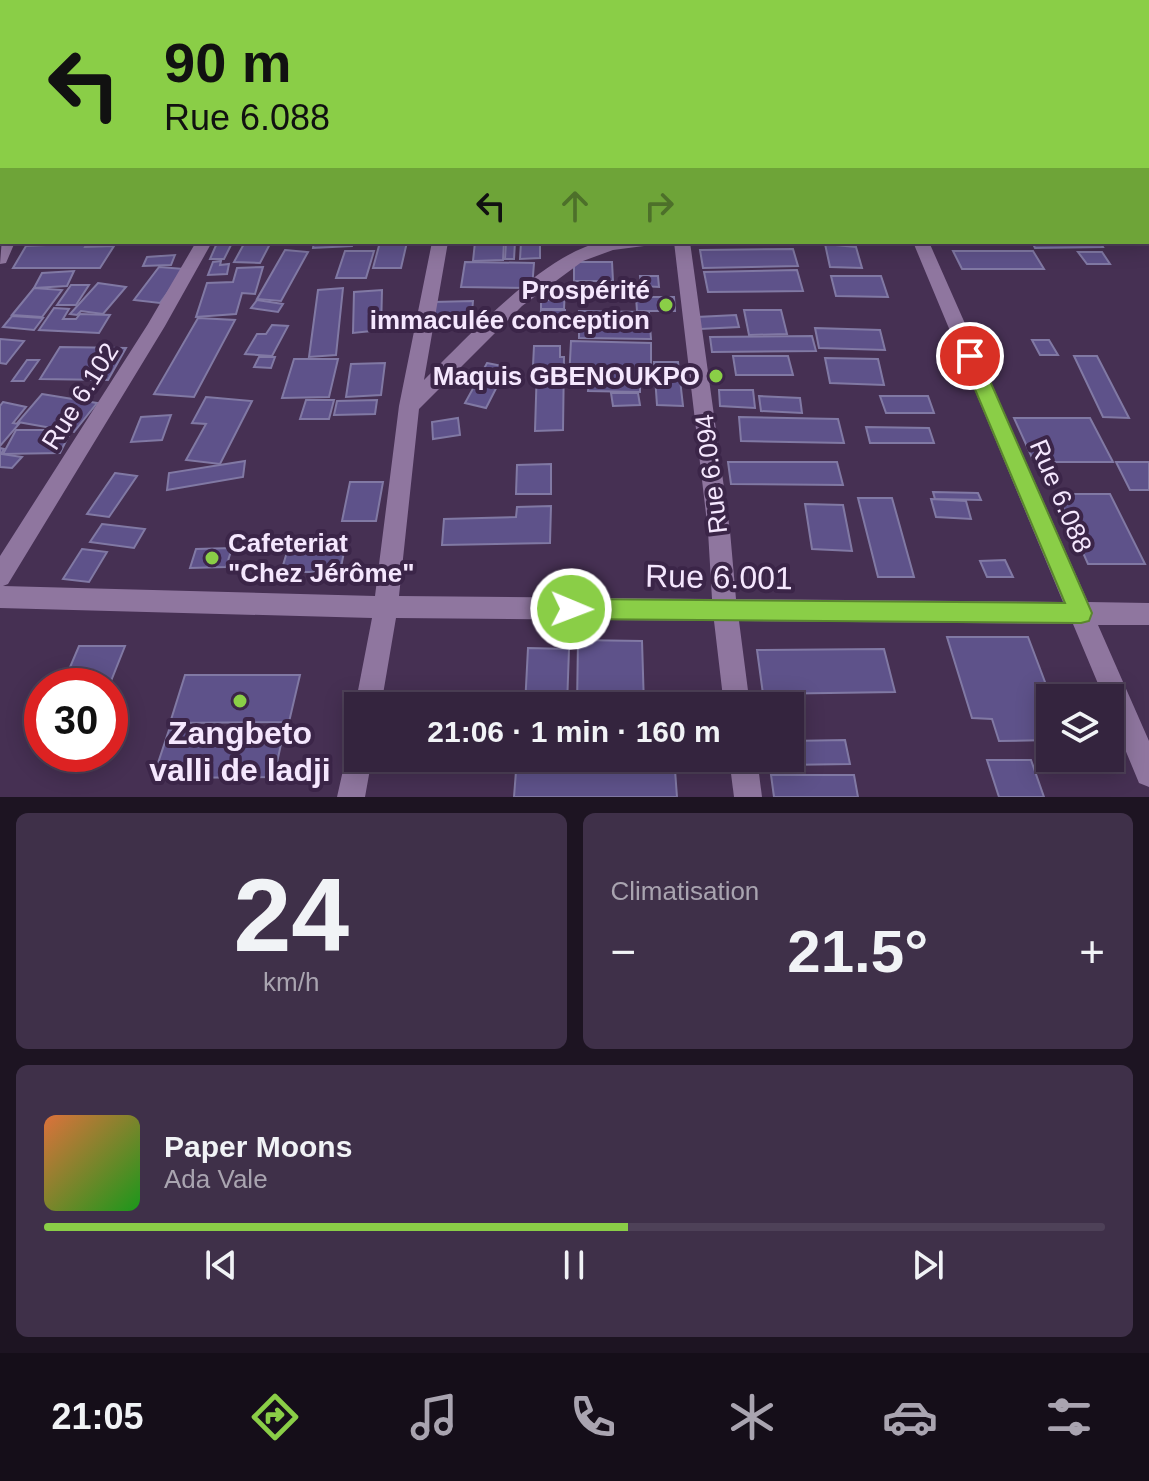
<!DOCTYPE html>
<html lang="fr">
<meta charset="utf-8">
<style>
body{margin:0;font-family:Arial,sans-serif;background:#3f3049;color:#f1f3f6;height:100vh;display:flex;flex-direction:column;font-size:30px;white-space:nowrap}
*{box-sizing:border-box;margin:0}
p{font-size:26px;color:#a9a4b0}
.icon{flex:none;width:44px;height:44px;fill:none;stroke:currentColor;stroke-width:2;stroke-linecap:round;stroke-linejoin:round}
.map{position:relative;height:797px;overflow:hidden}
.panel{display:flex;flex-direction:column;gap:16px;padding:16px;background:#1d1422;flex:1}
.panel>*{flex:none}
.hud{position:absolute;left:0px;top:0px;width:1150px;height:244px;box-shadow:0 4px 20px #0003,0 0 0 2px #4e4158;background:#8ace47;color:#111;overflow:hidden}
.fabs{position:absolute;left:1036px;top:684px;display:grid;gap:16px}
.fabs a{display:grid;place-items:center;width:88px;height:88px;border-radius:0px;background:#34243e;box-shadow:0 4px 20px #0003,0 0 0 2px #4e4158;font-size:40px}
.speed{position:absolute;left:24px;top:668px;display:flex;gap:16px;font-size:40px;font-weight:700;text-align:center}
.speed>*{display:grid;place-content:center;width:104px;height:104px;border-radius:50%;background:#34243e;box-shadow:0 4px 20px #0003,0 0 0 2px #4e4158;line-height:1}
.speed .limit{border:12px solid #d22;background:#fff;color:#111}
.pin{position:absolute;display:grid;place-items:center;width:68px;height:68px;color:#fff;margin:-34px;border:4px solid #fff;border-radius:50%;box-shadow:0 2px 8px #0007}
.me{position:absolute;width:88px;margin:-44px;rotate:91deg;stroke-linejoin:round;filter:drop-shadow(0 0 6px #0008)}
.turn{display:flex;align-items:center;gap:28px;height:168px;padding:0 32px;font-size:36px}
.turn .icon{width:104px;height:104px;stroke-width:2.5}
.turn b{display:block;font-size:56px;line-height:68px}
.lanes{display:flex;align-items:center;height:76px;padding:0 32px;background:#0003;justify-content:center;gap:40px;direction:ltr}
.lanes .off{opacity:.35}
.big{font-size:60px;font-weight:600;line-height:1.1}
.panel .card{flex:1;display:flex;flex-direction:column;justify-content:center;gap:12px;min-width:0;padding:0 28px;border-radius:12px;background:#3f3049}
.panel .dial{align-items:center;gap:0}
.dial b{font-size:104px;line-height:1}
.song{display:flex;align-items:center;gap:24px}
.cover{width:96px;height:96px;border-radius:12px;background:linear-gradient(135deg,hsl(20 70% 55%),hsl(120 70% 35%))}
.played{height:8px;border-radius:4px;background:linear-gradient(90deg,#8ace47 55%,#4e4158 55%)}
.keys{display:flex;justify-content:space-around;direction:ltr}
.heat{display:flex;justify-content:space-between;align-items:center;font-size:44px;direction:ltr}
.panel .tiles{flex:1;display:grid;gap:16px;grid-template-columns:1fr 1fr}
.card:last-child{grid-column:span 2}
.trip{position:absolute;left:344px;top:692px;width:460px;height:80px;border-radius:0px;background:#34243e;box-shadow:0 4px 20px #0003,0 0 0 2px #4e4158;font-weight:600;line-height:80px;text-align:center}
.menu{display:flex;height:128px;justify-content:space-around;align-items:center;background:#150e19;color:#a9a4b0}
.menu .icon{width:56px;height:56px}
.menu .selected{color:#8ace47}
.menu b{font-size:36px;color:#f1f3f6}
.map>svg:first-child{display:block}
</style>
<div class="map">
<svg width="1149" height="797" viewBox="0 0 1149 797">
<rect width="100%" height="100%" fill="#463053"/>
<g fill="#115f5d">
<path d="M0,0H548L2,2V46Z"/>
<path d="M700,0H1149V104L1148,2Z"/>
</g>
<g fill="#5e528a" stroke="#8179a4" stroke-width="2">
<path d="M245,242H271L260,263L234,262Z"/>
<path d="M314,242H353L352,246L313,248Z"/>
<path d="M380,242H407L401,268H373Z"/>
<path d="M475,242H504L503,260L473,261Z"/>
<path d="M506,242H515L514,259H505Z"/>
<path d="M521,242H540V258L520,259Z"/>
<path d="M1032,242H1100L1103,247L1035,248Z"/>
<path d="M87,243L85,247L114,246L100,268H13L26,246Z"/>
<path d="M217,243H232L224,259H210Z"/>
<path d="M825,244L856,247L862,268L830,267Z"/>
<path d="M793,249L798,266L703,268L700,250Z"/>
<path d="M285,250L308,252L281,301L257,299Z"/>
<path d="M345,251H374L366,278H336Z"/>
<path d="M953,251H1033L1044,269H962Z"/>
<path d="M1078,252H1102L1110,264H1087Z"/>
<path d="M175,255L171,265L143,266L147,257Z"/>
<path d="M221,261L220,265L229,264L227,274L208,275L213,262Z"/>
<path d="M465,262L534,263L532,288L461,287Z"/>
<path d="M574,262H612L613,281H574Z"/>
<path d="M159,267L185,269L160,303L134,300Z"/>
<path d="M263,267L255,294L242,293L236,314L196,317L207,283L233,282L237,268Z"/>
<path d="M797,270L803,291L708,292L704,272Z"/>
<path d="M74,271L67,286L34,288L42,273Z"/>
<path d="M640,276H658L659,287L641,286Z"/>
<path d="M831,276H881L888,297L836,296Z"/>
<path d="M98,283L126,287L103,314L81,311L77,315L70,314Z"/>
<path d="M71,285H89L76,305H57Z"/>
<path d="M34,288L62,290L42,317L12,315Z"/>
<path d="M343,288L336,355L309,357L318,290Z"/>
<path d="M550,288H565L564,309H541V300H549Z"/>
<path d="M382,290L381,330L353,333L354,292Z"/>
<path d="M636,297H674L675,311H637Z"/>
<path d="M257,300L283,304L278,312L251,308Z"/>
<path d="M473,301L471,324L431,325L433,302Z"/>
<path d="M54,308L69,309L63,319H76L80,314L110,315L99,333L39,330Z"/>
<path d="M541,310H565V320H540Z"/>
<path d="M744,310H781L787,334L749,335Z"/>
<path d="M579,311L649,312L651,339L579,338Z"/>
<path d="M736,315L739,327L700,329L697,317Z"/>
<path d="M12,316L43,318L34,330L3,327Z"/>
<path d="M198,318L235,320L194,397L154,394Z"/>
<path d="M272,325L288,326L272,356L245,354L257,334H266Z"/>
<path d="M815,328L880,330L885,350L819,348Z"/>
<path d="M812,336L816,351L712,352L710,337Z"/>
<path d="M0,339L24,341L6,364L0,363Z"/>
<path d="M1032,340H1049L1058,355H1040Z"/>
<path d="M571,341L651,343V371H640V392L588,391L589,381L569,380Z"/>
<path d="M534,346H560V357H564L563,430L535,431L537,366H533Z"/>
<path d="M60,347L126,348L108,380L40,379Z"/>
<path d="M733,356H788L793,375H736Z"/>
<path d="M1074,356H1097L1129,418L1103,417Z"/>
<path d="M259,357H275L271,368L254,367Z"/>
<path d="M825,358L878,359L884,385L830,383Z"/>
<path d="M294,359H338L329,397L282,398Z"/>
<path d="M27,360H39L24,381H12Z"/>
<path d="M654,362H678L683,406L657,405Z"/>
<path d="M385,363L381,395L346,397L351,364Z"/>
<path d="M487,363L507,367L486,408L465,403Z"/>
<path d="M719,390H753L755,408L720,406Z"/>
<path d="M611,393H638L640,405L613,406Z"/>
<path d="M42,394L97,403L74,432L18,422Z"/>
<path d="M759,396L800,398L802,413L761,411Z"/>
<path d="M880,396H928L934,413H886Z"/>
<path d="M206,397L252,401L220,464L186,460L206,424L192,423Z"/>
<path d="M306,400H334L329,419H300Z"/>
<path d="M377,400L375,414L334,415L337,401Z"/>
<path d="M3,402L26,407L13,423L19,424L0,446V406Z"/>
<path d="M171,415L162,440L131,442L141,417Z"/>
<path d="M739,417L838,419L844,443L741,441Z"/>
<path d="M458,418L460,435L433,439L432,422Z"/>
<path d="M1014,418H1090L1113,462H1034Z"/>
<path d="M866,427L929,428L934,443H870Z"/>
<path d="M16,430H57L56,433H70L60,453L3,454Z"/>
<path d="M0,448L4,449L1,454L22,457L12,468L0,467Z"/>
<path d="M245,461L243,477L167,490L169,473Z"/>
<path d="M728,462H837L843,485L731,484Z"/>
<path d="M1116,462H1149V490H1130Z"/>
<path d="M551,464V494H516L517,465Z"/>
<path d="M115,473L137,476L109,517L87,514Z"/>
<path d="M350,482H383L376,521H342Z"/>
<path d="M933,492L978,493L981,500L935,499Z"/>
<path d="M1057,494H1110L1145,564H1088Z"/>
<path d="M858,498H892L914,577H878Z"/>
<path d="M931,499L966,501L971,519L936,517Z"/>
<path d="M805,504L843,505L852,551L812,549Z"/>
<path d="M551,506L550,543L442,545L444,519L516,517L517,507Z"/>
<path d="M102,524L145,529L134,548L90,542Z"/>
<path d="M232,548L226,567L190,568L196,549Z"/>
<path d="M82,549L107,552L89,582L63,579Z"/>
<path d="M287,552H344L340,572H281Z"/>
<path d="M1005,560L1013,577H987L980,561Z"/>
<path d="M947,637H1028L1051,698L1050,740L999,741L992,719L972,718Z"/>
<path d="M578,640L642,641L644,706H577Z"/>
<path d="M79,646H125L109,686H62Z"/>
<path d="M528,648L569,649L567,706H525Z"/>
<path d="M884,649L895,692L763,694L757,650Z"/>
<path d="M185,675H300L289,722L170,723Z"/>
<path d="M265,729L261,744H281L274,777L153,778L169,730Z"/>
<path d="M845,740L850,764L783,765L782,758H790V741Z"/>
<path d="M517,758H648L649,770H675L677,797H514Z"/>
<path d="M987,760H1031L1044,797H999Z"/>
<path d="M771,775H854L858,797H774Z"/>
</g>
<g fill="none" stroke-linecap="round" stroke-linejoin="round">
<g fill="#8f769f" fill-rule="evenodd">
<rect x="1148" y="217" width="1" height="11"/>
<path d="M2,238V242H15L6,263L0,264Z"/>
<path d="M196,242H212L165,326L8,584L3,586L375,596L399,406L432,242H448L424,380C465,340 546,251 603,242C617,240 632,242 646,242L644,246L613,250L583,261L522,306L419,409L399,596L712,599L708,531L674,242H690L730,531L736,599L1063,602L913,242H929L1088,602L1149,603V625H1098L1149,741V787L1139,783L1110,713V698H1104L1073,624L739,621L750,706H724L714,621L396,618L381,706H358V714L355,706L372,618L0,608V556L148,324Z"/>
<path d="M358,744V758H372L365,797H337L348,748Z"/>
<path d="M729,758H757L762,797H734Z"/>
</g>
</g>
<path fill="#8ace47" stroke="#5a862e" stroke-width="2" d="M970,350L979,356L1092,613L1089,621L1081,623L571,619L563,616L559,609L563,602L571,599L1065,603L961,356Z"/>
<g fill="#8ace47" stroke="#3b2548" stroke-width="3">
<circle cx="666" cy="305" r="8"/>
<circle cx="716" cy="376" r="8"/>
<circle cx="212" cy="558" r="8"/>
<circle cx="240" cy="701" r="8"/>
</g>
<g text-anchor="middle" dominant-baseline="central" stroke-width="8" stroke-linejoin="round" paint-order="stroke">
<g font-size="26" font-weight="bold" fill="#f5e7fe" stroke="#3b2548" text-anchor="end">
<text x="650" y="290">Prospérité<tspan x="650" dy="30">immaculée conception</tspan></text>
<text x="700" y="376">Maquis GBENOUKPO</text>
<text x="228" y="543" text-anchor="start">Cafeteriat<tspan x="228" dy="30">"Chez Jérôme"</tspan></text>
</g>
<g font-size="26" fill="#f5e7fe" stroke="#3b2548">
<text transform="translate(80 396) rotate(-58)">Rue 6.102</text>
<text transform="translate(711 474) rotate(-97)">Rue 6.094</text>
<text transform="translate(1061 496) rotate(67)">Rue 6.088</text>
</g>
<g font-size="32" fill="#f5e7fe" stroke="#3b2548">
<text transform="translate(719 577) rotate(1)">Rue 6.001</text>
</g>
<g font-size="32" font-weight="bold" fill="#f5e7fe" stroke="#3b2548">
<text x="240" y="733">Zangbeto<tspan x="240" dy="37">valli de ladji</tspan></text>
</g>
</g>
</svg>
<div class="fabs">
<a><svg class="icon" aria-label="layers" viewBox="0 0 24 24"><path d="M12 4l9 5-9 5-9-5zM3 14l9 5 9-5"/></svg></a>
</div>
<div class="speed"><div class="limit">30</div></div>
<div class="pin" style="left:970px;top:356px;background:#d93025"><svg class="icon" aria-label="arrive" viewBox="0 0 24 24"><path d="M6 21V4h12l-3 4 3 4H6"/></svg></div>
<svg class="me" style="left:571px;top:609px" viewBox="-20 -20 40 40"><circle r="17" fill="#8ace47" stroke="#fff" stroke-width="3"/><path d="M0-11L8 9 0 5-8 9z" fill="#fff"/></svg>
<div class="trip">21:06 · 1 min · 160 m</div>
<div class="hud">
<div class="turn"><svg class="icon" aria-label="left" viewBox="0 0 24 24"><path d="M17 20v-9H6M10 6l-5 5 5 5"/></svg><div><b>90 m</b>Rue 6.088</div></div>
<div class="lanes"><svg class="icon" aria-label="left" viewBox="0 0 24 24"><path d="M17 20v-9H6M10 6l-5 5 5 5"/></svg><svg class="icon off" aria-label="ahead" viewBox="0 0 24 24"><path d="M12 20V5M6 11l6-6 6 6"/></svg><svg class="icon off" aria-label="right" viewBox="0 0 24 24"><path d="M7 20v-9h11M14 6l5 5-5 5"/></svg></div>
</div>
</div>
<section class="panel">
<div class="tiles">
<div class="card dial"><b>24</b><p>km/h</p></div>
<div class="card"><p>Climatisation</p>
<div class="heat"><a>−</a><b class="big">21.5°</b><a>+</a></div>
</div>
<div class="card">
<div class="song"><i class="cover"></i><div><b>Paper Moons</b><p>Ada Vale</p></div></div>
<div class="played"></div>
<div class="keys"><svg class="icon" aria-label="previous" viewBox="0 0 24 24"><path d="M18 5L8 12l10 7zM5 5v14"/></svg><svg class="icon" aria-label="pause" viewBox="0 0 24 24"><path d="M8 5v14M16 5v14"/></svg><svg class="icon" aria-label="next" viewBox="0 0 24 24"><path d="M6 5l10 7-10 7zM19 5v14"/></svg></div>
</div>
</div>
</section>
<nav class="menu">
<b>21:05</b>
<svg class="icon selected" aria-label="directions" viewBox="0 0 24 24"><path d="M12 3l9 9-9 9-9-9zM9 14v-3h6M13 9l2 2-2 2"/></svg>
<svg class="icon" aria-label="music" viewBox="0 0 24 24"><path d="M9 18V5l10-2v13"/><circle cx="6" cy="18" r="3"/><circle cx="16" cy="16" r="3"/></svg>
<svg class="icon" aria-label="phone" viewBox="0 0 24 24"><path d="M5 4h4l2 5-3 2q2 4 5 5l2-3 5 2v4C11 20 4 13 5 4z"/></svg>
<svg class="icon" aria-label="climate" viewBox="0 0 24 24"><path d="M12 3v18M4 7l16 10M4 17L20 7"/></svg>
<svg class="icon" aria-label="car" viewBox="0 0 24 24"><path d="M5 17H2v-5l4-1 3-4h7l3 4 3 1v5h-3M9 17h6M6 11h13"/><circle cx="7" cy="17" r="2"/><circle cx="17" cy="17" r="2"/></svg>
<svg class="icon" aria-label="filters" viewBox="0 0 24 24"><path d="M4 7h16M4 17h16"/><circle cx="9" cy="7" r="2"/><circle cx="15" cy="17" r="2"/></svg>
</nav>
